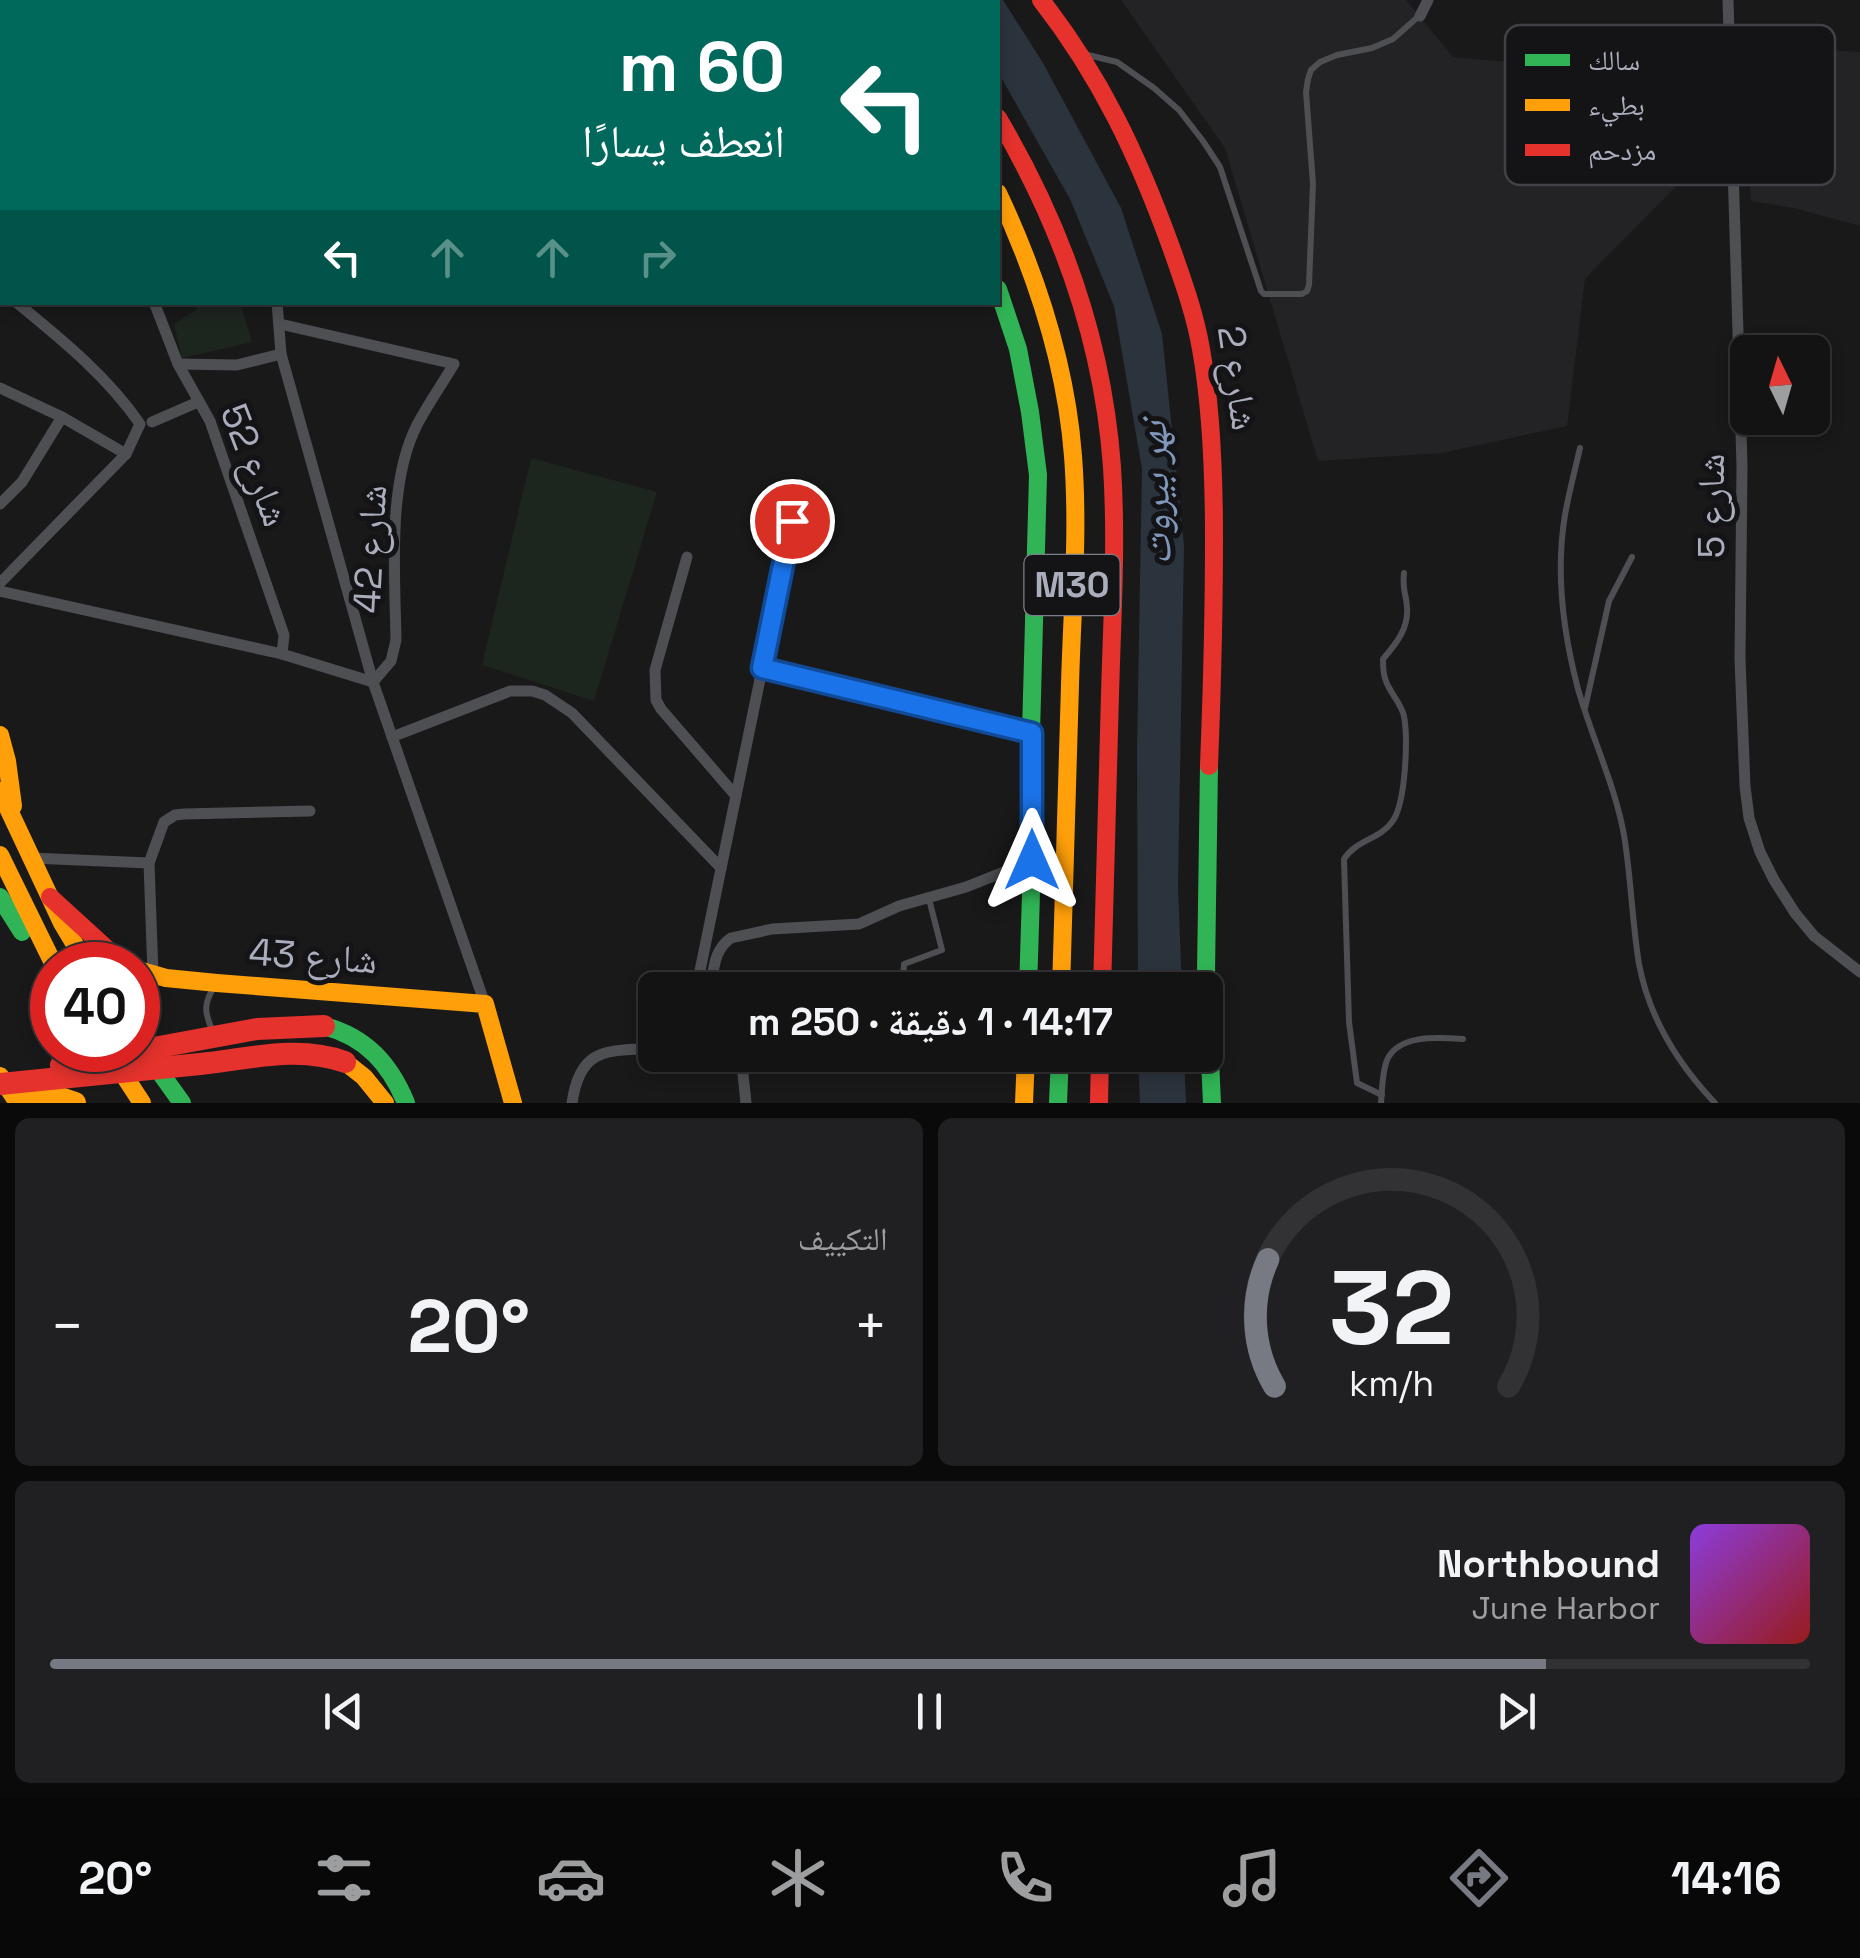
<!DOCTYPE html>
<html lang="ar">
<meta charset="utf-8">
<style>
body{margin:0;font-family:"Space Grotesk","Noto Naskh Arabic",sans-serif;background:#202022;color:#f1f3f6;direction:rtl;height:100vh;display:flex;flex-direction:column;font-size:38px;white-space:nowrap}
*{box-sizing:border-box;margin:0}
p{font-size:32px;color:#9d9ea0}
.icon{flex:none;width:55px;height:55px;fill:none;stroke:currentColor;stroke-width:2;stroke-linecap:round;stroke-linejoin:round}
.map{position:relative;height:1103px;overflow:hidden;direction:ltr}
.drawer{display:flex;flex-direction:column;gap:15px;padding:15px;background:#0a0a0b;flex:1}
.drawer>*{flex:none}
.hud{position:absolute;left:0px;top:0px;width:1000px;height:305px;box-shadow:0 5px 15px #0003,0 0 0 2px #323234;direction:rtl;background:#00695c;color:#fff;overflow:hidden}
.needle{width:65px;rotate:355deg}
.tools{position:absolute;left:1730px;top:335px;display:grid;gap:20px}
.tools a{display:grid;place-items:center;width:100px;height:100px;border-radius:15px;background:#131314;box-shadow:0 5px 15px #0003,0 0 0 2px #323234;font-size:50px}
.speed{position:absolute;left:30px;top:942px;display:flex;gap:20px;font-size:50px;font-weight:700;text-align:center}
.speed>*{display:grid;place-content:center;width:130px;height:130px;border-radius:50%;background:#131314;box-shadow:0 5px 15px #0003,0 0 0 2px #323234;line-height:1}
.speed .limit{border:15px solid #d22;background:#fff;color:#111}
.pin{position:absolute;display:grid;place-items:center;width:85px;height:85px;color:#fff;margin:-42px;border:5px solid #fff;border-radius:50%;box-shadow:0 2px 10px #0007}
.me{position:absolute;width:110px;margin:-55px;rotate:0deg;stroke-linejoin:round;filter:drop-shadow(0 0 8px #0008)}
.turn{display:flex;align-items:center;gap:35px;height:210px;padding:0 50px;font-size:45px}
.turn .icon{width:130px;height:130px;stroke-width:2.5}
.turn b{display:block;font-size:70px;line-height:85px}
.lanes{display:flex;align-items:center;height:95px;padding:0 50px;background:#0003;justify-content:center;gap:50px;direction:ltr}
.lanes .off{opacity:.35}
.big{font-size:75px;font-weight:700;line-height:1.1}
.drawer .card{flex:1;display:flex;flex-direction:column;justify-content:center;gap:15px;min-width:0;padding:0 35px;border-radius:15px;background:#202022}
.drawer .dial{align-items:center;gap:0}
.dial svg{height:260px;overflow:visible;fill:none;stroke:#323234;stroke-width:7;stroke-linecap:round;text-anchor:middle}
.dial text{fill:#f1f3f6;stroke:none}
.song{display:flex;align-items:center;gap:30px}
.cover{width:120px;height:120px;border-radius:15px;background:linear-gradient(135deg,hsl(270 70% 55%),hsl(0 70% 35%))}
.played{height:10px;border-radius:5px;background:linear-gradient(90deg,#777983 85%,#323234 85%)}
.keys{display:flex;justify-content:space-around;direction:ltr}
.heat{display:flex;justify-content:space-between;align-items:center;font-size:55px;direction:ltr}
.drawer .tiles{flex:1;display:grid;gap:15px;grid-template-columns:1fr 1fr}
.card:last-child{grid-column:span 2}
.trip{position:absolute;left:638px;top:972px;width:585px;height:100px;border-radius:15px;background:#131314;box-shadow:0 5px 15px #0003,0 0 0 2px #323234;font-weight:700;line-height:100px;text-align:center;direction:rtl}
.tabs{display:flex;height:160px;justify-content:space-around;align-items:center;background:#080808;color:#9d9ea0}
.tabs .icon{width:70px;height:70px}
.tabs .current{color:#777983}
.tabs b{font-size:45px;color:#f1f3f6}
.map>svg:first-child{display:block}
</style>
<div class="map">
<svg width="1860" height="1103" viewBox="0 0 1860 1103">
<rect width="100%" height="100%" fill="#19191a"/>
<g fill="#232326">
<path d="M1121,0H1406L1453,57L1596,70L1628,32L1709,29L1694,168L1585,279L1567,426L1442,453L1318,461L1225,148Z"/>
<path d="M1740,45L1860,52V226L1794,208L1751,201Z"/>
</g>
<g fill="#1d251f">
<path d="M190,303H240L252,342L182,358L174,324L198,309Z"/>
<path d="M531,458L657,492L594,701L482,665Z"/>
</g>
<g fill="#2b333d">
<path d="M952,0H1003L1043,63L1121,208L1162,334L1184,545L1178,886L1182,990H1138L1137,750L1142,469L1114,306L1070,199L998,72V2H953Z"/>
<path d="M1138,1055H1184L1186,1103H1140Z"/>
</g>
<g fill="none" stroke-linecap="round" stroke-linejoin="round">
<g stroke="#4e4f53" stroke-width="6">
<path d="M1088,55L1117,62L1154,88L1179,110L1203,141L1220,167L1261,291L1264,294H1302L1307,291L1309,285L1313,184L1306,92L1308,79L1311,70L1320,62L1337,55L1372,48L1393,39L1419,16"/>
<path d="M1580,448C1575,470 1569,492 1565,515C1555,574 1563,632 1578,689C1592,738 1615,785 1624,835C1631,877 1632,921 1639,964C1649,1017 1678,1064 1715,1103"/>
<path d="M762,668L1030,733"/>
<path d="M1585,708L1609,601L1632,557"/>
<path d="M897,990L903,980L904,964L942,950L929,899"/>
<path d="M213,1032C204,1012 203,1003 216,984"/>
<path d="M1382,1095L1357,1083L1349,1022L1344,859C1356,840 1380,839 1392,822C1406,804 1408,738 1404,716C1401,703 1390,693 1386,681C1383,675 1383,666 1383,659C1396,644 1409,628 1407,607C1406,592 1402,591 1404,573"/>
<path d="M1381,1103C1382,1090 1382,1076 1386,1063C1395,1034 1438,1037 1463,1039"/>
</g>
<g stroke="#4e4f53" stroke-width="11">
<path d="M1728,0L1742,466L1740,659L1745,786L1749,818L1760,852L1774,880L1795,913L1814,936L1860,972"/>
<path d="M195,2L197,0"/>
<path d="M299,2L300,0"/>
<path d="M1420,16L1428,0"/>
<path d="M0,210L2,206"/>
<path d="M0,293L2,295"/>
<path d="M154,302L178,364L210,421L284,635L282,654"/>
<path d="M277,302L281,354L373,682L485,1004"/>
<path d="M178,364L237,365L281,354"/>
<path d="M0,388L62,417L126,454"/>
<path d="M152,422L198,402"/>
<path d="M0,504L22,482L62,417"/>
<path d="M687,557L655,670L656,700L661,709L736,796"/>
<path d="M0,583L126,454L140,424C107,376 61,339 16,302"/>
<path d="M0,591L282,654L373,682L391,661L396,640C395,576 387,483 417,425C428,404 442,384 454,364L280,324"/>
<path d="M392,737L510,691H532L545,695L572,713L721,868"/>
<path d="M31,858L149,863"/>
<path d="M153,975L149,863L164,822L175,815L184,814L310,811"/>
<path d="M696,990L800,485"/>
<path d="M710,990C714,971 713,950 731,938L772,929L859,924L899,906L966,887L1032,861"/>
<path d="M741,1055L746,1103"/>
<path d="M572,1103C580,1047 606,1051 655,1048"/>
</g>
<g stroke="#30b455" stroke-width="18">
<path d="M998,289L1018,349L1030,412L1038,475L1031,733L1032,861L1028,990"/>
<path d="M1209,766L1206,973L1212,1103"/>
<path d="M0,897L22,932"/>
<path d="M324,1026C366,1037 390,1064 406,1103"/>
<path d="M149,1057L182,1103"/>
<path d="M1058,1103L1060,1055"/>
</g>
<g stroke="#ff9f0a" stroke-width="18">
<path d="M922,0L923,2"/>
<path d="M998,193C1037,276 1066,364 1073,456C1079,532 1072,609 1070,685C1067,786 1064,888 1061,990"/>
<path d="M0,735L7,761L13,806"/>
<path d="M0,791L62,923L87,965"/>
<path d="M0,855L54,965"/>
<path d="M138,970L166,978L217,983L485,1004L513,1103"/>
<path d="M112,1057L142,1103"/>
<path d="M345,1062L364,1077L385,1103"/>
<path d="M0,1076L18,1103"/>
<path d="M1024,1103L1026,1055"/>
</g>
<g stroke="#e5322d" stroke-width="18">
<path d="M827,0L829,2"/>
<path d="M876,0L878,2"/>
<path d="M1041,0C1101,77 1138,156 1171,247C1183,281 1195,314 1201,349C1212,411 1214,475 1214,538C1214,614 1212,690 1209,766"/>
<path d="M998,118C1062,226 1103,341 1112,467C1117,543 1112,619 1110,695C1107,793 1105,892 1102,990"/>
<path d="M50,897L108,950L129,965"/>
<path d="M1099,1103L1100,1055"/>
</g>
<path stroke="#ff9f0a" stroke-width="22" d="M28,1092L45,1093L75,1103"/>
<g stroke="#e5322d" stroke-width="22">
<path d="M61,1065L257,1029L324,1026"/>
<path d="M0,1084C67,1077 133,1071 200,1064C249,1059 297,1045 345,1062"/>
</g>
</g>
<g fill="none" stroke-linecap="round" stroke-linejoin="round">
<g stroke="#114b97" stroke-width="25">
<path id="route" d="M792,521L762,668L1032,733V860"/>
</g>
<use href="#route" stroke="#1a73e8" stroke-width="18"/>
</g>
<g text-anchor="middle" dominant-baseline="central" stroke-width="10" stroke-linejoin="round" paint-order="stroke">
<rect fill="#141316" stroke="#7d7f8a" stroke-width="2.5" x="1024.5" y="555" width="95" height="60" rx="8"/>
<g font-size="35" font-weight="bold" fill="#aaadbc">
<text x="1072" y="585">M30</text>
</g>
<g font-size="38" fill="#aaadbc" stroke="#141316">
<text transform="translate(1238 378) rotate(82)">شارع 2</text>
<text transform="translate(255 465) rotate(69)">شارع 52</text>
<text transform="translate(1711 506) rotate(-90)">شارع 5</text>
<text transform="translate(370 549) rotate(-87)">شارع 42</text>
<text transform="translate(313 956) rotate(4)">شارع 43</text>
</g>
<g font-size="40" font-style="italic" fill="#7e97ba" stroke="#141316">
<text transform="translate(1155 493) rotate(-92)">نهر بيروت</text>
</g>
</g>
<rect x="1505" y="25" width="330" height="160" rx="15" fill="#141316" stroke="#414148" stroke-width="2.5"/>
<rect x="1525" y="54" width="45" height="12" fill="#30b455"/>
<rect x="1525" y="99" width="45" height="12" fill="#ff9f0a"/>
<rect x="1525" y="144" width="45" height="12" fill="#e5322d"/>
<g font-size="28" fill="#aaadbc">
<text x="1588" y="70">سالك</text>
<text x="1588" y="115">بطيء</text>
<text x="1588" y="160">مزدحم</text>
</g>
</svg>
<div class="tools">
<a><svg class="needle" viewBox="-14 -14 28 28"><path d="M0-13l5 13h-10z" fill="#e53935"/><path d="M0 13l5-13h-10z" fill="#9d9ea0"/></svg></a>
</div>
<div class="speed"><div class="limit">40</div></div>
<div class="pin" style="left:792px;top:521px;background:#d93025"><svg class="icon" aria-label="arrive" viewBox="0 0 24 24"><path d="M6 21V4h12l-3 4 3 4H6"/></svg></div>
<svg class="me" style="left:1032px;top:860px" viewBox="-20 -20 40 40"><path d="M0-17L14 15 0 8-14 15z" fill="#1a73e8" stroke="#fff" stroke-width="4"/></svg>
<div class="trip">14:17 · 1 دقيقة · 250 m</div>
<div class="hud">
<div class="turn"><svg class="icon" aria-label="left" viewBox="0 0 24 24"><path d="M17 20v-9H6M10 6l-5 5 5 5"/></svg><div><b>60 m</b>انعطف يسارًا</div></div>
<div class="lanes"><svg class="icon" aria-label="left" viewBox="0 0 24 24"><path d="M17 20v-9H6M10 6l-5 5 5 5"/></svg><svg class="icon off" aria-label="ahead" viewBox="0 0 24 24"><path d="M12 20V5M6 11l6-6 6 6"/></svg><svg class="icon off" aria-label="ahead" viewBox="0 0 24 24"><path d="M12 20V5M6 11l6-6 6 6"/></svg><svg class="icon off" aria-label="right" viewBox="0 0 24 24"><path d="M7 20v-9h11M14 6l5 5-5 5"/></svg></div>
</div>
</div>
<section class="drawer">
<div class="tiles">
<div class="card dial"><svg viewBox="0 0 100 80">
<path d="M14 69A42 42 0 1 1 86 69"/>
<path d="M14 69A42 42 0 0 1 12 30" stroke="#777983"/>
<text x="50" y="56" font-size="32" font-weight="700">32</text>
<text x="50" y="72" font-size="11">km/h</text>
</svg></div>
<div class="card"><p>التكييف</p>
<div class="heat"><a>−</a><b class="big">20°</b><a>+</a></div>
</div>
<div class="card">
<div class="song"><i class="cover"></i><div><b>Northbound</b><p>June Harbor</p></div></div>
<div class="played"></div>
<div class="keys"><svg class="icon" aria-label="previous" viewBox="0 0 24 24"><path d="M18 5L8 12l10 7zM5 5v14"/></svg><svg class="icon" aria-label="pause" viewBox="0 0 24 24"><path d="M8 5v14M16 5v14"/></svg><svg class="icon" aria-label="next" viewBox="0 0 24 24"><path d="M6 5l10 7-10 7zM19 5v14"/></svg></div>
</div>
</div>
</section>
<nav class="tabs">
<b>14:16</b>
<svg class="icon current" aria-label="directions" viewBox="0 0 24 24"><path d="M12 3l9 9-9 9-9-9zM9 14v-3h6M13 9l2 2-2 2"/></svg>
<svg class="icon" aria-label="music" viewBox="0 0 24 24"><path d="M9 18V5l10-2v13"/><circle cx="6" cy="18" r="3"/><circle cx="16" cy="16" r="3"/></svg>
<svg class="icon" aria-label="phone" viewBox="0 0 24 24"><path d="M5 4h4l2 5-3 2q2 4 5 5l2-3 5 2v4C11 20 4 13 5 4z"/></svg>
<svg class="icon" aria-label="climate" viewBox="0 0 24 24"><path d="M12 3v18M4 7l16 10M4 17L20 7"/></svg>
<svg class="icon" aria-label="car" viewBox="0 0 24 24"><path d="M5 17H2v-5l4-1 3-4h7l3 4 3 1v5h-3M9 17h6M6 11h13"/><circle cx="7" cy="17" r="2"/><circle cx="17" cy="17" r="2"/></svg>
<svg class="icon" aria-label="filters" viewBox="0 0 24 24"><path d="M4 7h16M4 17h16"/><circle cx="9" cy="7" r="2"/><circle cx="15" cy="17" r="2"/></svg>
<b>20°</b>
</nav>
